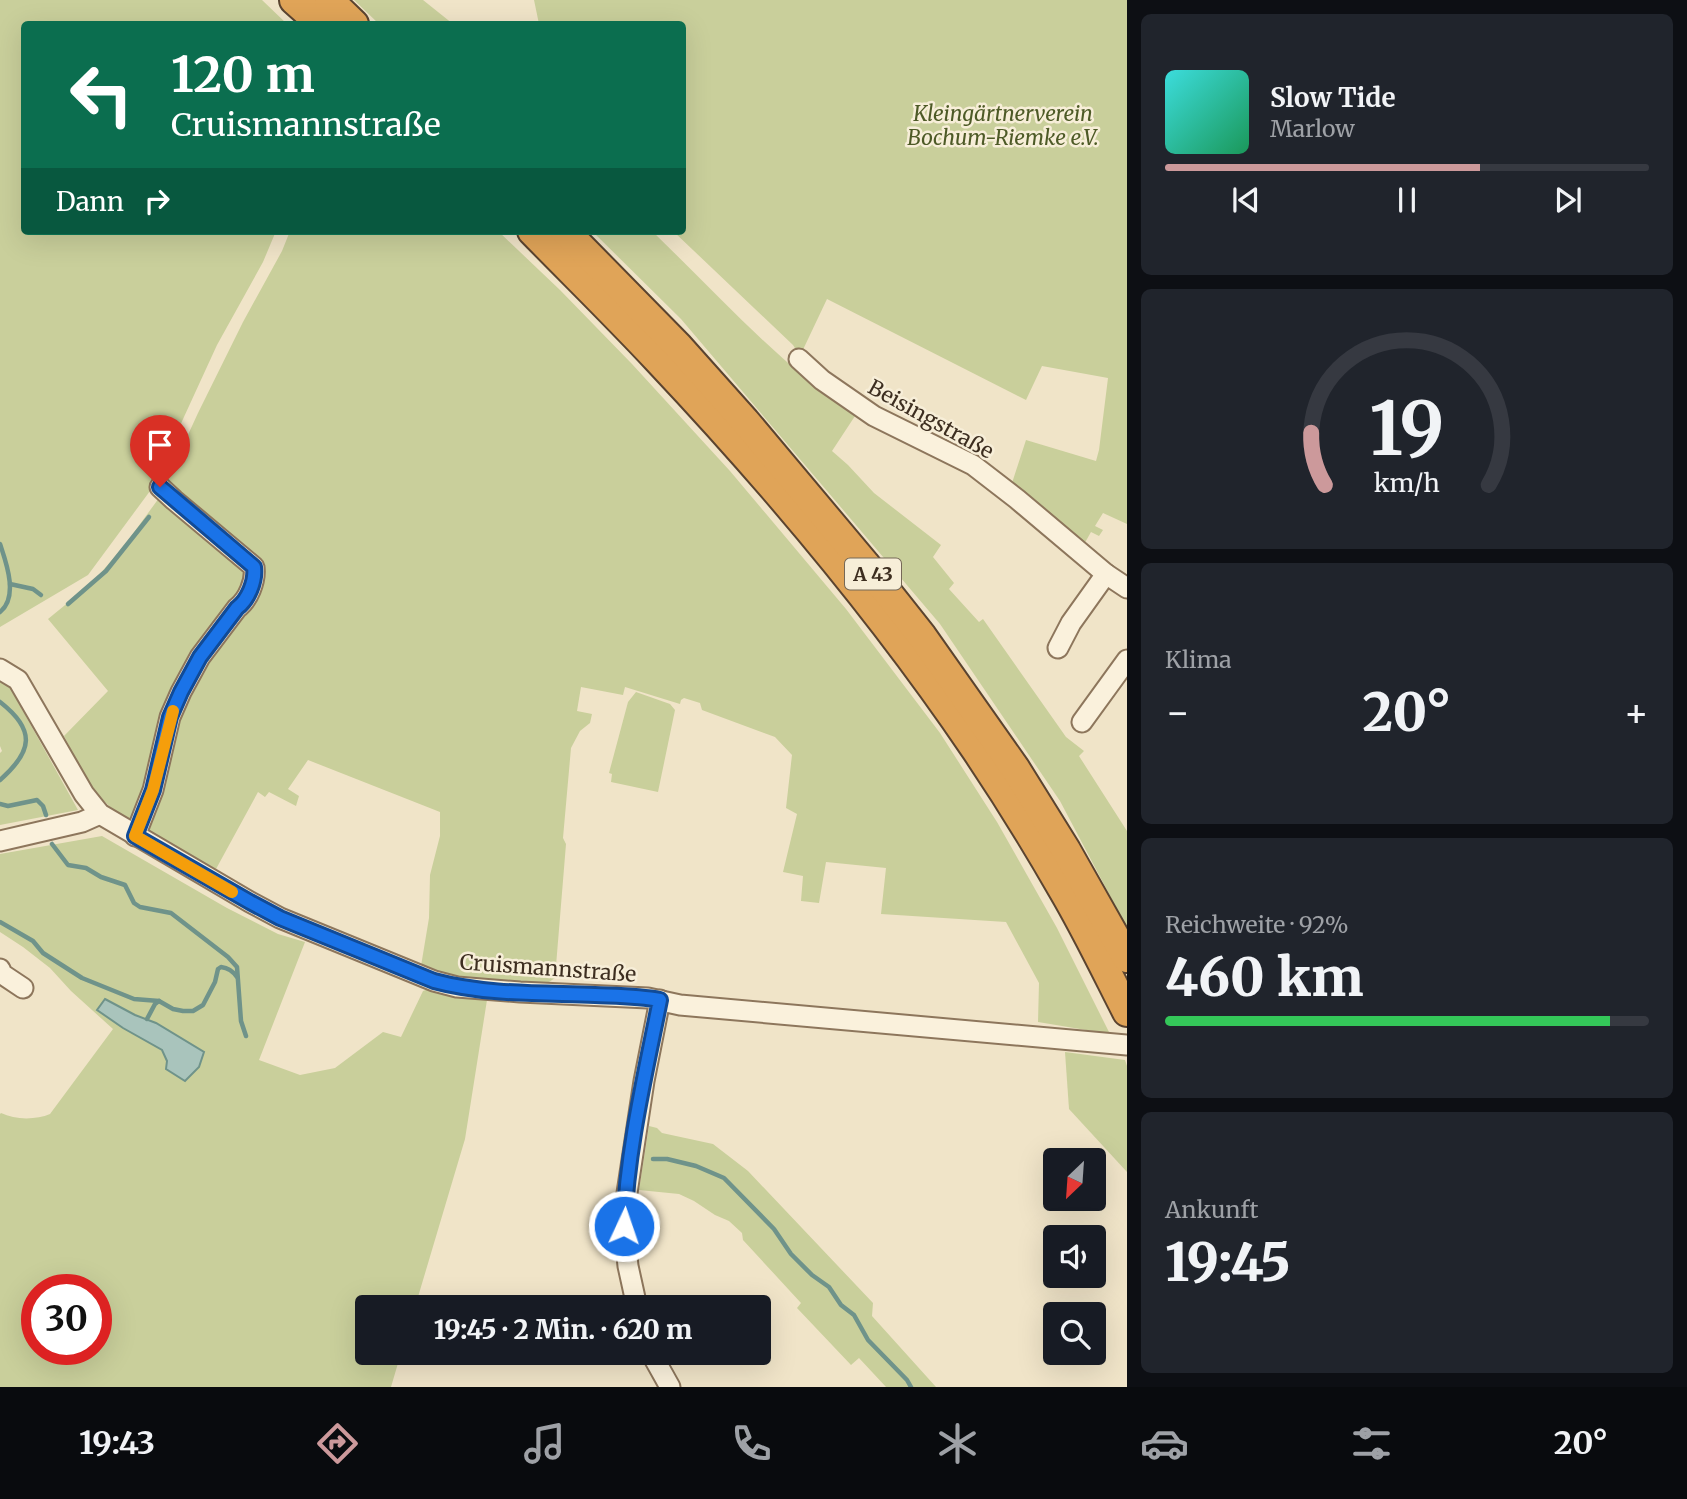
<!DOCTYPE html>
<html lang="de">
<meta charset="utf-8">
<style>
body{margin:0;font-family:Merriweather,serif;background:#20242c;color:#f1f3f6;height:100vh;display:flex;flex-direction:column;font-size:26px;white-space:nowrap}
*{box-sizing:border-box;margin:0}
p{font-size:23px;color:#9ea1a6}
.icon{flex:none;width:38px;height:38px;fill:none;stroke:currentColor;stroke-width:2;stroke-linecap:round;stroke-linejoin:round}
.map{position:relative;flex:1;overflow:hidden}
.drawer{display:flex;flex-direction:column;gap:14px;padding:14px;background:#0d0f14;width:560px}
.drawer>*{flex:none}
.guide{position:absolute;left:21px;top:21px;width:665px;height:214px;border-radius:7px;box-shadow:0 7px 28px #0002;background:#0b6e4f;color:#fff;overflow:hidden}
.needle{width:46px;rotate:205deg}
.tools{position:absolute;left:1043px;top:1148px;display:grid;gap:14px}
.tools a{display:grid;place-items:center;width:63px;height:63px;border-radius:7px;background:#171b24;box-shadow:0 7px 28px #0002;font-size:35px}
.speed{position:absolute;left:21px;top:1274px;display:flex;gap:14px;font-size:35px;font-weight:700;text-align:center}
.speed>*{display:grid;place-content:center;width:91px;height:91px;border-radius:50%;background:#171b24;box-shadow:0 7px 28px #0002;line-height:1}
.speed .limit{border:10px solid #d22;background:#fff;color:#111}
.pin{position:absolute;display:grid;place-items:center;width:60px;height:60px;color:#fff;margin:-72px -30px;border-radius:50% 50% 50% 0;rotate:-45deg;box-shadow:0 0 7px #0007}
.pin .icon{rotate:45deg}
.me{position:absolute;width:77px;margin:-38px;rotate:3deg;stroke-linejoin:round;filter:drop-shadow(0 0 5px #0008)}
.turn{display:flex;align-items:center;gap:24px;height:147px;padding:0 35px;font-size:32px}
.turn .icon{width:91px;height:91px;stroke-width:2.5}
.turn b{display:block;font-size:49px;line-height:60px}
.then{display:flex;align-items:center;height:66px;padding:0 35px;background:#0003;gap:14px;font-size:26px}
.big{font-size:52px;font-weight:800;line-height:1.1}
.drawer .widget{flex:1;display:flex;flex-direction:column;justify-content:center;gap:10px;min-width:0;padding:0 24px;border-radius:10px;background:#20242c}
.drawer .dial{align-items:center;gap:0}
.dial svg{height:182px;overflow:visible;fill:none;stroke:#363941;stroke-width:7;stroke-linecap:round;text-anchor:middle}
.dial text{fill:#f1f3f6;stroke:none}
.song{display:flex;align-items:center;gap:21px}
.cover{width:84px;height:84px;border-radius:10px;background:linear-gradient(135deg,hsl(180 70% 55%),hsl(150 70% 35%))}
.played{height:7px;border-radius:4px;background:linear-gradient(90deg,#cc999b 65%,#363941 65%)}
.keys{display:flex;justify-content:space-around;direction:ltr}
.heat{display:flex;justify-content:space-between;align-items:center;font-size:38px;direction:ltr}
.charge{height:10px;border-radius:5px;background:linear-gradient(90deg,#34c759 92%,#363941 0)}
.trip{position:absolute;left:355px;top:1295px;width:416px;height:70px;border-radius:7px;background:#171b24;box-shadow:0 7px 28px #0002;font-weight:800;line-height:70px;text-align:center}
.tab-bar{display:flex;height:112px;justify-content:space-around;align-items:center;background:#090b0e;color:#9ea1a6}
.tab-bar .icon{width:49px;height:49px}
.tab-bar .active{color:#cc999b}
.tab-bar b{font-size:32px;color:#f1f3f6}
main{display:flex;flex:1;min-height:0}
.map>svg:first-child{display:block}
</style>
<main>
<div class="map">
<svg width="1127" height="1387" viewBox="0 0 1127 1387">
<rect width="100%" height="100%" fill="#f0e4c8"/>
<g fill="#c9cf9b" fill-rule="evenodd">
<path d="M0,0H262L287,24H24V231H276L263,262L217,345L150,491L88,575L0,627Z"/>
<path d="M354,0H423L453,24H379Z"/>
<path d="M534,0H1127V524L1103,513L1095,526L1103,530L1099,536L1091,532L1083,546L1012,483L1026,440L1096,461L1099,450L1108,378L1042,366L1026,400L827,299L800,356L793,345L673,231H682V24H539Z"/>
<path d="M290,231H498L560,290L632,364L730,471L846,609L940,733L997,822L1057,928L1110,1034L1038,1022L1039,983L1006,922L881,914L886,868L826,862L819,903L801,901L803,876L783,872L797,814L786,808L792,755L775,737L702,710L700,703L684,698L681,700L680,704L625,687L623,695L581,687L577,711L592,714L590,723L580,731L571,748L563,838L566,844L555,978L543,986L452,978L421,966L429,918L430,875L440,836V812L308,760L288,789L299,796L296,806L269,792L265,797L258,792L216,869L148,831L146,824L160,790L171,726L195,679L230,633L219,623L195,654L176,689L165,718L148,788L136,817L130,820C97,805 80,767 64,736L108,691L48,619L92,583L124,546L159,498L198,413L243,322L282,251Z"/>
<path d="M592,231H652C717,294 781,365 855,416L832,451L848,465L874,493L941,545L933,557L954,583L949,589L979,622L983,619L1066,737L1084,751L1079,756L1127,831V928L1060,801L940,624L681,319Z"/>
<path d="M0,680L8,684L78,810L0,825V753L2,751L0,746Z"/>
<path d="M636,692L670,704L675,710L658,792L611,782L612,774L609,773L628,702Z"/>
<path d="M102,836L227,908L278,934L305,942L259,1060L300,1075L335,1068L383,1032L401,1037L423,991L431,988L487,1000L465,1139L415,1307H368V1353H401L391,1387H0V1114L1,1113C15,1120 36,1120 50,1114L113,1029L71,991L50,968L23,947L0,932V854ZM37,1290H96V1349H37Z"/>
<path d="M1065,1052L1125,1060L1127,1066V1172L1069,1109Z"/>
<path d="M649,1126L657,1128L662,1133L713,1144L748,1171L873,1303L872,1316L936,1387H886L859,1358L851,1365L797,1308L801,1303L743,1240L742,1233L729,1221L715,1215L694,1201L679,1194L639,1190Z"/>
</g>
<path fill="#a9c4bc" stroke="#6f938a" stroke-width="2" d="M105,999L135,1015L156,1023L204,1052L199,1067L185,1081L166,1069L167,1061L162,1050L123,1028L97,1010Z"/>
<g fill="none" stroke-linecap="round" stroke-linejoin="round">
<g stroke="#6f938a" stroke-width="4.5">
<path d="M0,544C6,562 19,597 0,612"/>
<path d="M10,584L33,589L41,595"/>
<path d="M68,604L106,571L149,517"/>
<path d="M0,702C36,730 33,751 0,780"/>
<path d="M0,804L8,806L37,800L43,806L46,815"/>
<path d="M52,844L68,865L86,868L101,877L125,885L134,903L140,907L171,913L228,957L237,967L241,1021L246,1036"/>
<path d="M0,922L33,941L43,953L82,978L134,999L159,1001L173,1009L183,1011H193L203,1005L215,982L218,969L221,967C229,968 233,971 237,977"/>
<path d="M147,1019L155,1004L159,1001"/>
<path d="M653,1159H667L696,1166L724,1178L774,1229L791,1254L812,1275L829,1287L841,1305L854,1315L868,1340L907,1380L911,1387"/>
</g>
<g stroke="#8d765c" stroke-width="23">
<g id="minor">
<path d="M799,359L822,380L874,416L973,465L1017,499L1106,574L1127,588"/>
<path d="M1058,648L1071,623L1106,574"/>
<path d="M0,669L18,680L84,794L100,814L250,902L280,918L434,981L457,987L520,992L648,998L680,1005L1127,1045"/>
<path d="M1082,722L1127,660"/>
<path d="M135,836L153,790L170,717L181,692L200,657L237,608C248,600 256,581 254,567L174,500L160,487"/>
<path d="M0,841L82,822L100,814"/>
<path d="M0,969L2,974L23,988"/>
<path d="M637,1307L628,1266L626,1247L625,1206L644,1081L660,1000"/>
<path d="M651,1353L670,1387"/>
</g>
</g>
<g stroke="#5b4430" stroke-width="32">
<g id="highway">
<path d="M294,0L321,24"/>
<path d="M329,0L354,24"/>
<path d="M532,231C574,274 617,316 658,360C773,482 882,611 976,750C1007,796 1036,843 1063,890C1086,929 1106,971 1127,1012"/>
<path d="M565,231L678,346L745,421L865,564L922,636L1015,768L1066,850L1127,958"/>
</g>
</g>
<use href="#minor" stroke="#faf1dc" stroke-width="19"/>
<use href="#highway" stroke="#e0a458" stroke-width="28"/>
</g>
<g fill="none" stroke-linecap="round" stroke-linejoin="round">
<g stroke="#114b97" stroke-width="18">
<path id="route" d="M160,487L254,567C256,581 248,600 237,608L200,657L181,692L170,717L153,790L135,836L250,902L280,918L434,981C486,995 542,993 595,995C617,996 639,996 660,1000C645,1075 627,1150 624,1226"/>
</g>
<use href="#route" stroke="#1a73e8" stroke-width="12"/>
<path stroke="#f59e0b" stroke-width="12" d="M173,711L153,790L135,836L232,892"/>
</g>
<g text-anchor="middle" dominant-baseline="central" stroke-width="5" stroke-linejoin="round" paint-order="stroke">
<rect fill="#f7eed8" stroke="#756857" stroke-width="2" x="845" y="558.5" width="56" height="31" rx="5"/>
<g font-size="19" font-weight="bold" fill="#3d2e20">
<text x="873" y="574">A 43</text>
</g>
<g font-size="21" font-style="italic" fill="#4d5a26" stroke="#f7eed8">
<text x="1003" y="113">Kleingärtnerverein<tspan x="1003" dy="24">Bochum-Riemke e.V.</tspan></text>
</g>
<g font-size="21" fill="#3d2e20" stroke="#f7eed8">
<text transform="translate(931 419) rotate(29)">Beisingstraße</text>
<text transform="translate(548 968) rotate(4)">Cruismannstraße</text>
</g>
</g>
</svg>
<div class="tools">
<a><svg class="needle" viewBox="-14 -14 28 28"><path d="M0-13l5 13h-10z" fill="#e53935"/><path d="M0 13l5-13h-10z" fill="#9ea1a6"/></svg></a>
<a><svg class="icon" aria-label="sound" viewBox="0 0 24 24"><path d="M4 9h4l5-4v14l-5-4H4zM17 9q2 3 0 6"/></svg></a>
<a><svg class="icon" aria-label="search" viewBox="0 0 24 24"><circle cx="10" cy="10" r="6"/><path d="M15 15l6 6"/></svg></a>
</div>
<div class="speed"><div class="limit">30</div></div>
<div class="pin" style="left:160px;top:487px;background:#d93025"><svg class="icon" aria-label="arrive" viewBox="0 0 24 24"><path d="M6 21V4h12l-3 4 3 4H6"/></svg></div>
<svg class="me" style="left:624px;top:1226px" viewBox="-20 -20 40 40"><circle r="17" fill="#1a73e8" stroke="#fff" stroke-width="3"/><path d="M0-11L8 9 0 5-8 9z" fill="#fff"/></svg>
<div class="trip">19:45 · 2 Min. · 620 m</div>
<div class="guide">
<div class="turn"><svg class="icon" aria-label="left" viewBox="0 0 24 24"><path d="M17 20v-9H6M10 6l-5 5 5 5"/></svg><div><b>120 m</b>Cruismannstraße</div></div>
<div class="then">Dann<svg class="icon" aria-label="right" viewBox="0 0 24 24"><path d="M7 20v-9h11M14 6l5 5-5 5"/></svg></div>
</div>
</div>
<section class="drawer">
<div class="widget">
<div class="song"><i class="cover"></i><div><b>Slow Tide</b><p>Marlow</p></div></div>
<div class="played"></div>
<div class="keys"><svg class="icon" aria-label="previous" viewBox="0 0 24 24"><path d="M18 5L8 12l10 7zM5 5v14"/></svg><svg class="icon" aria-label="pause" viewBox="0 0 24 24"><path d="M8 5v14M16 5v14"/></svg><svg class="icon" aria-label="next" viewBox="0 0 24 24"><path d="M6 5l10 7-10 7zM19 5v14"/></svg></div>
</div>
<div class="widget dial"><svg viewBox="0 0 100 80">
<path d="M14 69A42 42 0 1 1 86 69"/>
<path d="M14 69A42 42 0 0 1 8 46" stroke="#cc999b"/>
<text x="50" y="56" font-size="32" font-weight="700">19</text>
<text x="50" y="72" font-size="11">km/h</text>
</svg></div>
<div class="widget"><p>Klima</p>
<div class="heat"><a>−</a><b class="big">20°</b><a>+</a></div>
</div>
<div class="widget"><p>Reichweite · 92%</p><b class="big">460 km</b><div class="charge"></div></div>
<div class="widget"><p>Ankunft</p><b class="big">19:45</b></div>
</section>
</main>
<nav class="tab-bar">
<b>19:43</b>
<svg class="icon active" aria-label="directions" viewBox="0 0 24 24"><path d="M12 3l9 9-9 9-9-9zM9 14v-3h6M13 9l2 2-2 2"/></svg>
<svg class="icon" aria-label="music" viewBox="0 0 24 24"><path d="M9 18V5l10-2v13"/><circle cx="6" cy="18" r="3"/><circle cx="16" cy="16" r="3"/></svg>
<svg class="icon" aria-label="phone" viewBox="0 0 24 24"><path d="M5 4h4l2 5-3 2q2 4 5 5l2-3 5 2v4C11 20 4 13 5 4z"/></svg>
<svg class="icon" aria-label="climate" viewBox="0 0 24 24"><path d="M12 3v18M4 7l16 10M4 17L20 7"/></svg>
<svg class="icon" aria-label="car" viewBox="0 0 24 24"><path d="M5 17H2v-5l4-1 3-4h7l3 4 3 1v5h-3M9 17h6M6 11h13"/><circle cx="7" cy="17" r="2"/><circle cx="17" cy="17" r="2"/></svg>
<svg class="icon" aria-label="filters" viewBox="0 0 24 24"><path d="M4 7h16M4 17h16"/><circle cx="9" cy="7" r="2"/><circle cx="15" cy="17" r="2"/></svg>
<b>20°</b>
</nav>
